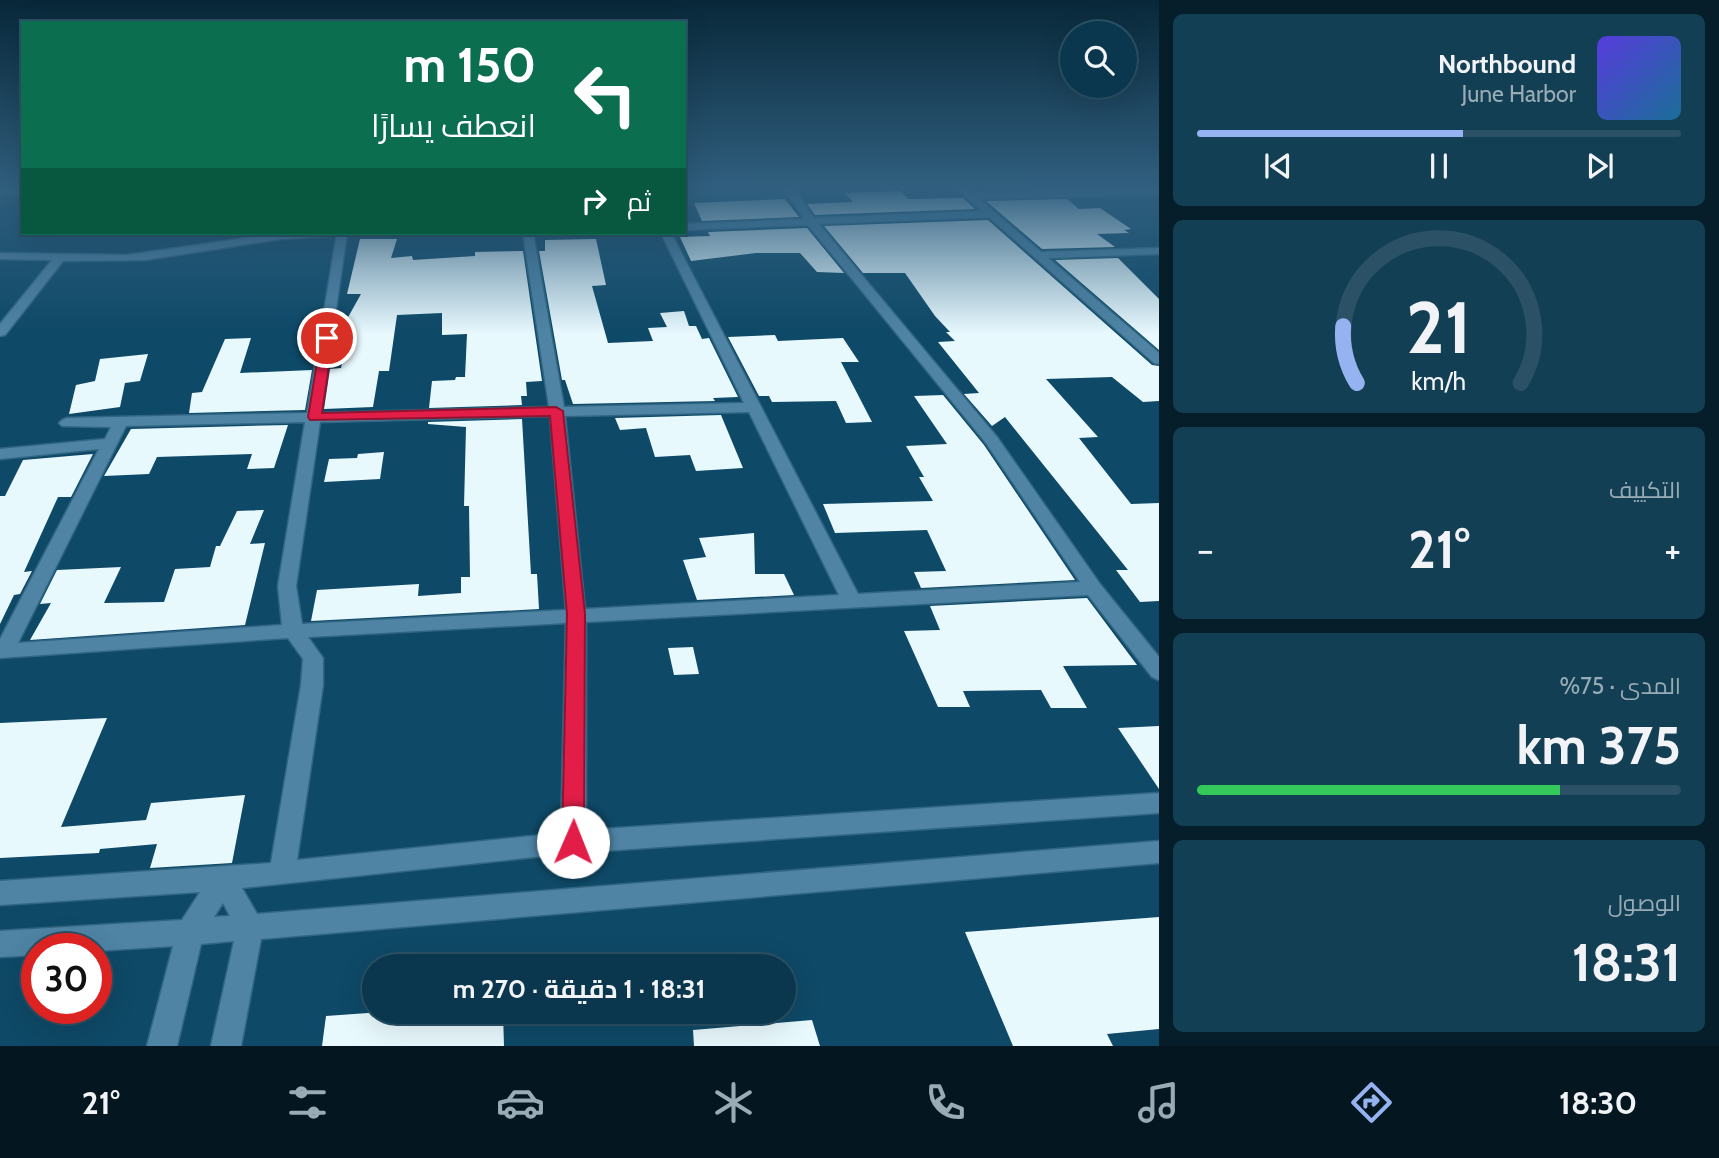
<!DOCTYPE html>
<html lang="ar">
<meta charset="utf-8">
<style>
body{margin:0;font-family:Cabin,Cairo,sans-serif;background:#133f54;color:#f1f3f6;direction:rtl;height:100vh;display:flex;flex-direction:column;font-size:26px;white-space:nowrap}
*{box-sizing:border-box;margin:0}
p{font-size:23px;color:#99acb6}
.icon{flex:none;width:38px;height:38px;fill:none;stroke:currentColor;stroke-width:2;stroke-linecap:round;stroke-linejoin:round}
.map{position:relative;flex:1;overflow:hidden;direction:ltr}
.panel{display:flex;flex-direction:column;gap:14px;padding:14px;background:#061e2a;width:560px}
.panel>*{flex:none}
.banner{position:absolute;left:21px;top:21px;width:665px;height:214px;border-radius:0px;box-shadow:0 7px 28px #0002,0 0 0 2px #2a5165;direction:rtl;background:#0b6e4f;color:#fff;overflow:hidden}
.fabs{position:absolute;left:1060px;top:21px;display:grid;gap:14px}
.fabs a{display:grid;place-items:center;width:77px;height:77px;border-radius:50%;background:#0a374d;box-shadow:0 7px 28px #0002,0 0 0 2px #2a5165;font-size:35px}
.speed{position:absolute;left:21px;top:933px;display:flex;gap:14px;font-size:35px;font-weight:700;text-align:center}
.speed>*{display:grid;place-content:center;width:91px;height:91px;border-radius:50%;background:#0a374d;box-shadow:0 7px 28px #0002,0 0 0 2px #2a5165;line-height:1}
.speed .limit{border:10px solid #d22;background:#fff;color:#111}
.pin{position:absolute;display:grid;place-items:center;width:60px;height:60px;color:#fff;margin:-30px;border:4px solid #fff;border-radius:50%;box-shadow:0 2px 7px #0007}
.me{position:absolute;width:77px;margin:-38px;rotate:1deg;stroke-linejoin:round;filter:drop-shadow(0 0 5px #0008)}
.turn{display:flex;align-items:center;gap:24px;height:147px;padding:0 35px;font-size:32px}
.turn .icon{width:91px;height:91px;stroke-width:2.5}
.turn b{display:block;font-size:49px;line-height:60px}
.then{display:flex;align-items:center;height:66px;padding:0 35px;background:#0003;gap:14px;font-size:26px}
.big{font-size:52px;font-weight:700;line-height:1.1}
.panel .card{flex:1;display:flex;flex-direction:column;justify-content:center;gap:10px;min-width:0;padding:0 24px;border-radius:10px;background:#133f54}
.panel .dial{align-items:center;gap:0}
.dial svg{height:182px;overflow:visible;fill:none;stroke:#2a5165;stroke-width:7;stroke-linecap:round;text-anchor:middle}
.dial text{fill:#f1f3f6;stroke:none}
.song{display:flex;align-items:center;gap:21px}
.cover{width:84px;height:84px;border-radius:10px;background:linear-gradient(135deg,hsl(250 70% 55%),hsl(200 70% 35%))}
.played{height:7px;border-radius:4px;background:linear-gradient(90deg,#95b2f1 55%,#2a5165 55%)}
.keys{display:flex;justify-content:space-around;direction:ltr}
.heat{display:flex;justify-content:space-between;align-items:center;font-size:38px;direction:ltr}
.charge{height:10px;border-radius:5px;background:linear-gradient(90deg,#34c759 75%,#2a5165 0)}
.trip{position:absolute;left:362px;top:954px;width:434px;height:70px;border-radius:35px;background:#0a374d;box-shadow:0 7px 28px #0002,0 0 0 2px #2a5165;font-weight:700;line-height:70px;text-align:center;direction:rtl}
.dock{display:flex;height:112px;justify-content:space-around;align-items:center;background:#04161f;color:#99acb6}
.dock .icon{width:49px;height:49px}
.dock .selected{color:#95b2f1}
.dock b{font-size:32px;color:#f1f3f6}
main{display:flex;flex:1;min-height:0}
.map>svg:first-child{display:block}
</style>
<main>
<section class="panel">
<div class="card">
<div class="song"><i class="cover"></i><div><b>Northbound</b><p>June Harbor</p></div></div>
<div class="played"></div>
<div class="keys"><svg class="icon" aria-label="previous" viewBox="0 0 24 24"><path d="M18 5L8 12l10 7zM5 5v14"/></svg><svg class="icon" aria-label="pause" viewBox="0 0 24 24"><path d="M8 5v14M16 5v14"/></svg><svg class="icon" aria-label="next" viewBox="0 0 24 24"><path d="M6 5l10 7-10 7zM19 5v14"/></svg></div>
</div>
<div class="card dial"><svg viewBox="0 0 100 80">
<path d="M14 69A42 42 0 1 1 86 69"/>
<path d="M14 69A42 42 0 0 1 8 44" stroke="#95b2f1"/>
<text x="50" y="56" font-size="32" font-weight="700">21</text>
<text x="50" y="72" font-size="11">km/h</text>
</svg></div>
<div class="card"><p>التكييف</p>
<div class="heat"><a>−</a><b class="big">21°</b><a>+</a></div>
</div>
<div class="card"><p>المدى · 75%</p><b class="big">375 km</b><div class="charge"></div></div>
<div class="card"><p>الوصول</p><b class="big">18:31</b></div>
</section>
<div class="map">
<svg width="1159" height="1046" viewBox="0 0 1159 1046">
<rect width="100%" height="100%" fill="#0e4967"/>
<g fill="#e8f9fe">
<path d="M900,191L908,199L963,198L975,209L815,215L807,204L853,202L845,193Z"/>
<path d="M785,199L799,217L702,221L694,203Z"/>
<path d="M1067,199L1079,209L1100,208L1131,229L1124,230L1129,233L1097,234L1115,247L1042,249L986,201Z"/>
<path d="M988,220L1152,365L1159,366V401L1143,402L1112,377L1046,379L1098,437L1079,438L1131,504L1159,503V601L1140,602L1116,570H1128L1005,417L992,426L964,394L979,393L938,342L955,341L946,332H950L935,316L905,273H863L824,226Z"/>
<path d="M807,228L844,273L817,272L800,253H756L691,261L680,237L710,236L708,232Z"/>
<path d="M360,239H397L391,258L412,256L413,260L475,256V252L523,251L542,381L526,382L527,396H521L522,405L429,408L432,381L455,380L456,377H465L467,334L442,335V313L397,315L389,371H379L373,407L324,409L330,369L341,368L349,328H342L361,294H347Z"/>
<path d="M596,239L606,285L592,286L608,343L653,341L648,328L667,327L660,313L684,311L689,326H696L702,339L709,338L738,397L713,398L715,401L573,404L565,380H562L539,251H545V240Z"/>
<path d="M1118,258L1159,299V350L1055,260Z"/>
<path d="M775,335L778,341L843,338L859,362H841L872,422L846,423L836,401L772,402L769,396H759L728,337Z"/>
<path d="M251,338L240,373L312,370L305,410L189,413L192,393L202,392L225,339Z"/>
<path d="M148,354L140,381L125,383L120,407L69,414L76,385L95,381L100,359Z"/>
<path d="M943,395L984,445L1075,580L921,588L914,572L946,571L927,530L835,533L823,504L933,501L919,477H924L906,446L947,444L914,396Z"/>
<path d="M721,415L743,468L696,471L690,455L655,457L646,428L620,430L615,418Z"/>
<path d="M522,419L531,574H537L539,609L311,621L317,590L419,584L418,596L461,593V577H470L469,506H464L466,427L428,424V422Z"/>
<path d="M288,425L274,468L247,469L252,454L157,457L149,474L104,476L131,429Z"/>
<path d="M384,452L380,479L324,482L329,459L357,458L358,454Z"/>
<path d="M93,454L71,497H58L24,572L32,571L20,594L14,595L0,624V496H5L23,460Z"/>
<path d="M264,510L250,544L265,543L245,625L30,640L51,603L40,604L57,570L121,567L104,603L164,602L175,569L210,567L216,546H220L237,511Z"/>
<path d="M754,533L755,574H784L794,595L697,600L683,560L706,557L699,538Z"/>
<path d="M1087,598L1137,665L1063,666L1087,708H1051L1041,690L963,691L970,707H938L904,631L940,630L930,606Z"/>
<path d="M693,647L699,674L674,675L668,648Z"/>
<path d="M107,718L61,827L146,820L151,803L245,795L232,863L150,868L157,844L100,849L99,853L0,858V723Z"/>
<path d="M1159,726V789L1118,728Z"/>
<path d="M1159,917V1029L1107,1034L1113,1046H1013L965,932Z"/>
<path d="M382,1012H503L504,1046H322L326,1016Z"/>
<path d="M812,1020L820,1046H694L693,1030Z"/>
</g>
<g fill="none" stroke-linecap="round" stroke-linejoin="round">
<g stroke="#316682" stroke-width="3">
<g id="minor">
<path d="M783,187H793L814,218L982,211L955,187H966L973,193L1159,188V194L979,199L1041,252L1159,248V254L1048,258L1159,353V364L1154,363L989,217L819,224L997,437L1100,584L1159,657V680L1152,677L1088,595L586,622V830L1159,793V813L573,853L242,888L257,914L1159,841V863L261,939L241,1046H211L234,941L201,944L177,1046H147L173,946L96,951V948H37V955L0,957V931L182,920L200,892L0,905V881L271,863L301,685L303,659L288,638L0,658V639L99,449L0,459V449L105,439L111,427L62,426L59,423L62,420L67,418L307,413L337,233H347L321,413L549,407L523,233H533L564,407L744,403L661,233H671L858,594L1080,582L986,443L808,225L684,230V224L804,219ZM749,412L839,595L585,609L565,416ZM550,416L566,610L302,624L296,586L320,422ZM305,422L278,586L282,625L18,643L126,426ZM566,623L561,833L297,860L323,685V658L308,637ZM223,903L230,916L214,917Z"/>
<rect x="0" y="188" width="23" height="6"/>
<path d="M280,233H332L327,236L281,239L145,260L63,261L5,335L0,336V324L52,260L0,259V253L127,255Z"/>
</g>
</g>
<use href="#minor" fill="#4f84a5" fill-rule="evenodd"/>
</g>
<linearGradient id="sky" x2="0" y2="1"><stop stop-color="#082839"/><stop offset="0.56" stop-color="#305f7f"/><stop offset="1" stop-color="#305f7f" stop-opacity="0"/></linearGradient>
<rect width="1159" height="334" fill="url(#sky)"/>
<path fill="#e11d48" stroke="#92132f" stroke-width="2" d="M327,335L333,338L322,413L556,407L563,411L585,614L584,842L581,849L573,852L565,849L562,842L567,614L550,416L310,420L308,417L321,338Z"/>
</svg>
<div class="fabs">
<a><svg class="icon" aria-label="search" viewBox="0 0 24 24"><circle cx="10" cy="10" r="6"/><path d="M15 15l6 6"/></svg></a>
</div>
<div class="speed"><div class="limit">30</div></div>
<div class="pin" style="left:327px;top:338px;background:#d93025"><svg class="icon" aria-label="arrive" viewBox="0 0 24 24"><path d="M6 21V4h12l-3 4 3 4H6"/></svg></div>
<svg class="me" style="left:573px;top:842px" viewBox="-20 -20 40 40"><circle r="19" fill="#fff"/><path d="M0-13L10 11 0 6-10 11z" fill="#e11d48"/></svg>
<div class="trip">18:31 · 1 دقيقة · 270 m</div>
<div class="banner">
<div class="turn"><svg class="icon" aria-label="left" viewBox="0 0 24 24"><path d="M17 20v-9H6M10 6l-5 5 5 5"/></svg><div><b>150 m</b>انعطف يسارًا</div></div>
<div class="then">ثم<svg class="icon" aria-label="right" viewBox="0 0 24 24"><path d="M7 20v-9h11M14 6l5 5-5 5"/></svg></div>
</div>
</div>
</main>
<nav class="dock">
<b>18:30</b>
<svg class="icon selected" aria-label="directions" viewBox="0 0 24 24"><path d="M12 3l9 9-9 9-9-9zM9 14v-3h6M13 9l2 2-2 2"/></svg>
<svg class="icon" aria-label="music" viewBox="0 0 24 24"><path d="M9 18V5l10-2v13"/><circle cx="6" cy="18" r="3"/><circle cx="16" cy="16" r="3"/></svg>
<svg class="icon" aria-label="phone" viewBox="0 0 24 24"><path d="M5 4h4l2 5-3 2q2 4 5 5l2-3 5 2v4C11 20 4 13 5 4z"/></svg>
<svg class="icon" aria-label="climate" viewBox="0 0 24 24"><path d="M12 3v18M4 7l16 10M4 17L20 7"/></svg>
<svg class="icon" aria-label="car" viewBox="0 0 24 24"><path d="M5 17H2v-5l4-1 3-4h7l3 4 3 1v5h-3M9 17h6M6 11h13"/><circle cx="7" cy="17" r="2"/><circle cx="17" cy="17" r="2"/></svg>
<svg class="icon" aria-label="filters" viewBox="0 0 24 24"><path d="M4 7h16M4 17h16"/><circle cx="9" cy="7" r="2"/><circle cx="15" cy="17" r="2"/></svg>
<b>21°</b>
</nav>
